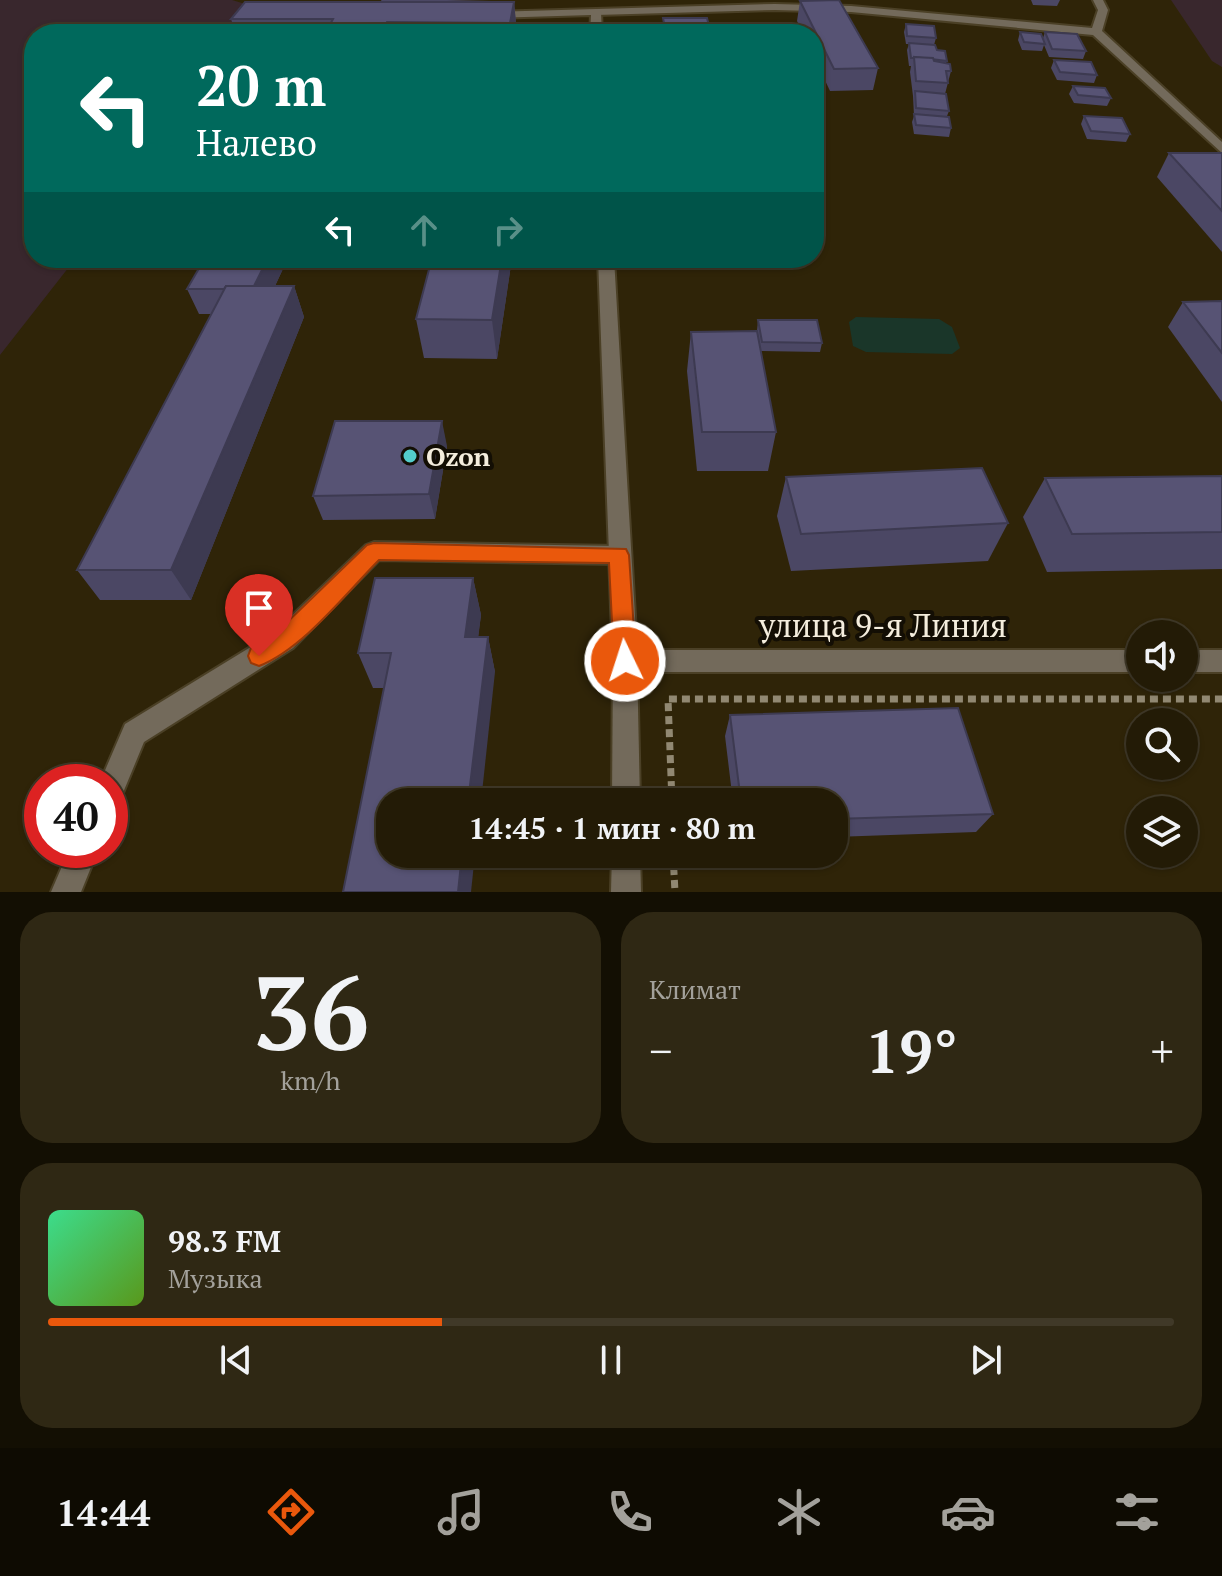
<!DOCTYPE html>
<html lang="ru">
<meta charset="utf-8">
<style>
body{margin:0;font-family:"PT Serif",serif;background:#2f2814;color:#f1f3f6;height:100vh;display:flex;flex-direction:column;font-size:30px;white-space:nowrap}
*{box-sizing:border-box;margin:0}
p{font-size:26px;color:#a3a19b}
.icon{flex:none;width:44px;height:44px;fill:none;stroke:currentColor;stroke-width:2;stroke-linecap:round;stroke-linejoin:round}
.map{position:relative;height:892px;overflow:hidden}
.sheet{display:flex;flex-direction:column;gap:20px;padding:20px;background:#130f03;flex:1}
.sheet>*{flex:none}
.hud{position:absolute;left:24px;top:24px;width:800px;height:244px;border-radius:32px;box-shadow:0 2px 6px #0004,0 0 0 2px #403928;background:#00695c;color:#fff;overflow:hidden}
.tools{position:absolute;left:1126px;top:620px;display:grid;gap:16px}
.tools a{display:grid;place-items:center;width:72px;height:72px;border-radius:50%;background:#231b06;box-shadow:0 2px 6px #0004,0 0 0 2px #403928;font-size:40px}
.speed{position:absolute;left:24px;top:764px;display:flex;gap:16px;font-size:40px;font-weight:700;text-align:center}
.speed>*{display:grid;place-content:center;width:104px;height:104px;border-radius:50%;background:#231b06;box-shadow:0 2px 6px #0004,0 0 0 2px #403928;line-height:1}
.speed .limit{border:12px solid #d22;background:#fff;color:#111}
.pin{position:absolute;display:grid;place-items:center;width:68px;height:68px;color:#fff;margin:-82px -34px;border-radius:50% 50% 50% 0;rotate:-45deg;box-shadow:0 0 8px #0007}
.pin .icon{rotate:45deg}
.me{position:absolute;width:88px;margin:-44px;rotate:356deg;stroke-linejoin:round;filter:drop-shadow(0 0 6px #0008)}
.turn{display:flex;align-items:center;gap:28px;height:168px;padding:0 40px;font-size:36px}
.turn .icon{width:104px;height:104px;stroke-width:2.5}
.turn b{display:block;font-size:56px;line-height:68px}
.lanes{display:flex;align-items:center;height:76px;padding:0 40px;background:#0003;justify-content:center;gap:40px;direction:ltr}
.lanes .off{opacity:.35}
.big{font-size:60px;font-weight:800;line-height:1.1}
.sheet .widget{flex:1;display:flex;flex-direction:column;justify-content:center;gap:12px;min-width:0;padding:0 28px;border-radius:32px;background:#2f2814}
.sheet .dial{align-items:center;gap:0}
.dial b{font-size:104px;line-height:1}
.song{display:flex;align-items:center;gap:24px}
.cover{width:96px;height:96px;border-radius:12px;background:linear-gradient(135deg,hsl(150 70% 55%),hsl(90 70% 35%))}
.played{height:8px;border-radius:4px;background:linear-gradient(90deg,#ea580c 35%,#403928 35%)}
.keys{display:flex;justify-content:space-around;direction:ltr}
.heat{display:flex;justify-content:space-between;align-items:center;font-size:44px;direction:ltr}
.sheet .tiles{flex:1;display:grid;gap:20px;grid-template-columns:1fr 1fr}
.widget:last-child{grid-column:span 2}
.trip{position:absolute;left:376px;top:788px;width:472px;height:80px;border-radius:32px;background:#231b06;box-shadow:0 2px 6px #0004,0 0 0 2px #403928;font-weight:800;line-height:80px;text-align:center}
.tabs{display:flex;height:128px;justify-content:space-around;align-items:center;background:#0e0b02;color:#a3a19b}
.tabs .icon{width:56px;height:56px}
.tabs .active{color:#ea580c}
.tabs b{font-size:36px;color:#f1f3f6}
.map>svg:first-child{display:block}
</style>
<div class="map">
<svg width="1222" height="892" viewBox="0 0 1222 892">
<rect width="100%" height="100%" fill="#2f2408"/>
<g fill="#39272d">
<path d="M0,0H232L269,11L251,34H34V258H76L0,355Z"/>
<path d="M1171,0H1222V67L1212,61Z"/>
</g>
<path fill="#1a3629" d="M856,317L939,319L952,327L960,348L952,354L866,352L853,346L849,322Z"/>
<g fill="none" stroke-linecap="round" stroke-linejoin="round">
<g stroke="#4b4026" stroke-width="4">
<g id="service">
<path d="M374,542L618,546L626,549L629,555L626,561L618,564L379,560L293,648L144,742L120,800L110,804V782H100L125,724L275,632L366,545Z"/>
<path d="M69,850H98L81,892H51Z"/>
</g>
</g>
<g stroke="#4b4026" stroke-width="4">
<g id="minor">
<path d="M1093,0H1103L1108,10L1102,31L1222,142V153L1093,35L851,12L775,10L596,15L591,12L596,9L775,4L851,6L1092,28L1098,10Z"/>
<path d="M625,650L634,653L637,661L640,802H612L613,661L616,653Z"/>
<path d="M612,854H640L641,892H611Z"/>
</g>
</g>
<g stroke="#4b4026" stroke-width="4">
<g id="tertiary">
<path d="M596,9L601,12L602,34H590L591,15L488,18L483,15L488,12Z"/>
<path d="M598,258H614L637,650H1140V672H625L616,669L613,661Z"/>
<rect x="1184" y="650" width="38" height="22"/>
</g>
</g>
<g stroke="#918872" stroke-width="7" stroke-dasharray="8 5" stroke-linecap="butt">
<path d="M672,802L668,699H1222"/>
<path d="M673,854L675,892"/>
</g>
<use href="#service" fill="#736a5b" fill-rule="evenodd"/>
<use href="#minor" fill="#736a5b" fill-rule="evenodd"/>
<use href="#tertiary" fill="#736a5b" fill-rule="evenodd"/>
</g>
<g fill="#4b4764">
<path d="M381,0H492L402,2H514L517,34H236L231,19L382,2Z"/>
<path d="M1031,0H1060L1057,6L1033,5Z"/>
<path d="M800,1L878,68L873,90L830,91L814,57V34H803L797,21Z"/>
<path d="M906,24L936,38L934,45L937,50L947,61L946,63L951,71L945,94L949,111L947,116L951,128L949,137L914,134L912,122L914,116L913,96L910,72L911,66H909L907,50L909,44H906L904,32Z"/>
<path d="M1020,32L1043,38L1045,32L1086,51L1083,59L1049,57L1044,45L1042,51L1022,50L1018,40Z"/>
<path d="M1054,60L1097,75L1094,83L1057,80L1051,68Z"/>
<path d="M1073,86L1111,98L1107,106L1074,103L1069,94Z"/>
<path d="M1084,116L1130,134L1126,142L1087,139L1081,124Z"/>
<path d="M1169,153H1222V252L1157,177Z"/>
<path d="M205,258H288L275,286H294L304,317L191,600H100L77,570L211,314H199L187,289Z"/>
<path d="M512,258L497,359L424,358L416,319Z"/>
<path d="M1222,301V402L1168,327L1183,302Z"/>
<path d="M758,320L822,343L820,352L761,351L776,432L768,471H697L687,371L691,332L757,331Z"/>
<path d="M447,446L435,519L323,520L313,496Z"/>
<path d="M1222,476V569L1047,572L1023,517L1045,478Z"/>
<path d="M786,477L1008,523L988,561L791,571L777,516Z"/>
<path d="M473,578L481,615L478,637H488L495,672L384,688H373L358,653Z"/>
<path d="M730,715L993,814L976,832L834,837V802H733L725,736Z"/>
</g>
<g fill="#3d3a51">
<path d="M514,2L517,34H511L510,23Z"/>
<path d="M387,22L390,34H382Z"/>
<path d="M268,258H288L262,314L253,289Z"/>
<path d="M502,258H512L497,359L492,320Z"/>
<path d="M294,286L304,317L191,600L171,570Z"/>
<path d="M442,421L447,446L435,519L429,494Z"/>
<path d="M473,578L481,615L474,672L465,637Z"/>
<path d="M488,637L495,672L481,802H468Z"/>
<path d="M462,854H475L471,892H458Z"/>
</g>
<g fill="#575374" stroke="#3d3a51" stroke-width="2">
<path d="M839,0L878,68L834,69L800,1Z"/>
<path d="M245,2H514L510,23L387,22L382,34H325L333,19H231Z"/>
<path d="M663,18H707L711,34H666Z"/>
<path d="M906,24L934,26L936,38L907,36Z"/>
<path d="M1020,32L1041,34L1045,44L1024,42Z"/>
<path d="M1045,32L1077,34L1086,51L1052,49Z"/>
<path d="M909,43L935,45L937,50L945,51L947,61L914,57V58H911Z"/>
<path d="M914,57L933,58L934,61L950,64L951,71H946L948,83L916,81Z"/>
<path d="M1054,60L1091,62L1097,75L1060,72Z"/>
<path d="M1073,86L1105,88L1111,98L1078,95Z"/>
<path d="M915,91L946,94L949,111L916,108Z"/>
<path d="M914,114L949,117L951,128L916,125Z"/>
<path d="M1084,116L1122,118L1130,134L1091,131Z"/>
<path d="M1169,153H1222V211Z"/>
<path d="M205,258H268L254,286H226L224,289H187Z"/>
<path d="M432,258H502L492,320L416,319Z"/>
<path d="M226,286H294L171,570H77Z"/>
<path d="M1222,301V353L1183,302Z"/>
<path d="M758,320H817L822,343L762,342Z"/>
<path d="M757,331L776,432H702L691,332Z"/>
<path d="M335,421H442L429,494L313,496Z"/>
<path d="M982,468L1008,523L801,534L786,477Z"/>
<path d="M1222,476V532L1072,534L1045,478Z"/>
<path d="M375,578H473L465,637H488L468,802H390V854H462L458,892H343L391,653H358Z"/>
<path d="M958,708L993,814L834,819V802H741L730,715Z"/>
</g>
<path fill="#ea580c" stroke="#983908" stroke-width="2" d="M374,543L626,549L629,555L636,661L633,668L625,671L617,668L614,661L609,563L379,560C346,593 303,649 259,666L251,663L248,656L251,648L276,633L367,545Z"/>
<circle fill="#53cdcb" stroke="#130e04" stroke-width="3" cx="410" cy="456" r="8"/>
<g text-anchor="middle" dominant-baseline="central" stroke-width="8" stroke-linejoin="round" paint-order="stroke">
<g font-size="26" font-weight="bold" fill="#f4eddd" stroke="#130e04" text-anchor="start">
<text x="426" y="456">Ozon</text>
</g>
<g font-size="32" fill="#f4eddd" stroke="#130e04">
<text x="883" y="625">улица 9-я Линия</text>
</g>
</g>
</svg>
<div class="tools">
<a><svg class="icon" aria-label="sound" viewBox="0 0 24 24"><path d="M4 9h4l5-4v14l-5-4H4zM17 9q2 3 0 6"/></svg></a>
<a><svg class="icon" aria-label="search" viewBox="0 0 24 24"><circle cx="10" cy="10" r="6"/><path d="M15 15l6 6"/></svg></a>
<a><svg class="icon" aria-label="layers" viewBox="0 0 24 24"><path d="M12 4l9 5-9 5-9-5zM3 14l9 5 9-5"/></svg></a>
</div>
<div class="speed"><div class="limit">40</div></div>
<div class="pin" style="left:259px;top:656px;background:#d93025"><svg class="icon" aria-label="arrive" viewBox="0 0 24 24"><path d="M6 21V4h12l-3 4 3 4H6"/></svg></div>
<svg class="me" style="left:625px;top:661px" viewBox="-20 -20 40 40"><circle r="17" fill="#ea580c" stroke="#fff" stroke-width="3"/><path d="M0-11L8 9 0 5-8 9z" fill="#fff"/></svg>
<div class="trip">14:45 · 1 мин · 80 m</div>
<div class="hud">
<div class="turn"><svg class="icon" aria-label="left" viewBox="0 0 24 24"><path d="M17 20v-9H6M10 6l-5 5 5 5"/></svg><div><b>20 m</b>Налево</div></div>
<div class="lanes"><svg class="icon" aria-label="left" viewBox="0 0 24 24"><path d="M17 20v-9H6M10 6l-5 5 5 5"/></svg><svg class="icon off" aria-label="ahead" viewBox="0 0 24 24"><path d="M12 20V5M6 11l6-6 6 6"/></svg><svg class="icon off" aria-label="right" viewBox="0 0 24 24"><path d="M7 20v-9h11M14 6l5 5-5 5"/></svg></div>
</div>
</div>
<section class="sheet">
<div class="tiles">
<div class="widget dial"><b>36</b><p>km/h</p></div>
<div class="widget"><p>Климат</p>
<div class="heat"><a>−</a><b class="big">19°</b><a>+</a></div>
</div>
<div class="widget">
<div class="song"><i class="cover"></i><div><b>98.3 FM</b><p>Музыка</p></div></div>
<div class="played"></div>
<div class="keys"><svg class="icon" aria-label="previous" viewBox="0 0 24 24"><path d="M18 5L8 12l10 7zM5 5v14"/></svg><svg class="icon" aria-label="pause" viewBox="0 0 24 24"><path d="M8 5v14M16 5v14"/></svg><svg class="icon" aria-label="next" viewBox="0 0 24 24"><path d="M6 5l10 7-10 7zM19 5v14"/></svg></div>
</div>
</div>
</section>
<nav class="tabs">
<b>14:44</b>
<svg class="icon active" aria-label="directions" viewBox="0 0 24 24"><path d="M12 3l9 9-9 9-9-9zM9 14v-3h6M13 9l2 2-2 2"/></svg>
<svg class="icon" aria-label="music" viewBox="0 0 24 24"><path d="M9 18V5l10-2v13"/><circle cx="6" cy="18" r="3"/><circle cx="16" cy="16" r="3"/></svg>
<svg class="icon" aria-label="phone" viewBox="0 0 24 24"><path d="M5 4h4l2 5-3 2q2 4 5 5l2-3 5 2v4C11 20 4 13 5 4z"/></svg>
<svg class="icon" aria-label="climate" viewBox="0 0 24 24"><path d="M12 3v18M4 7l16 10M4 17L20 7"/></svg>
<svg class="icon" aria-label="car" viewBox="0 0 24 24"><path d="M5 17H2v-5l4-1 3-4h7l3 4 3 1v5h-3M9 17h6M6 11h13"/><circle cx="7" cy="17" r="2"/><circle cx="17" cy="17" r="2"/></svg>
<svg class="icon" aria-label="filters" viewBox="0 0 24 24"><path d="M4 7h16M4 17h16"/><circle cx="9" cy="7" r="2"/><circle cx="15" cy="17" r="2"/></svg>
</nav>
